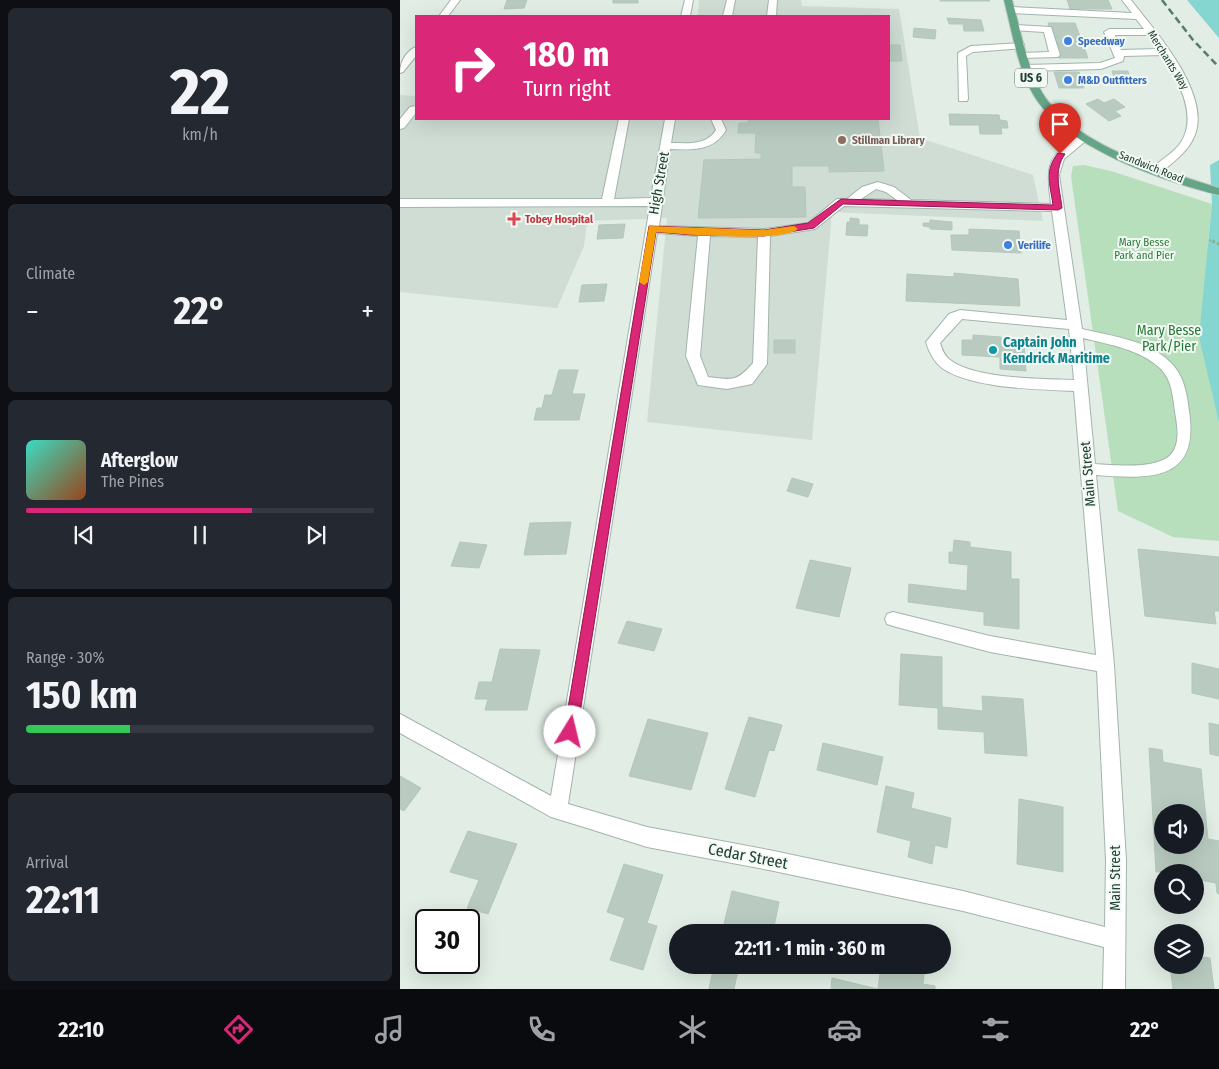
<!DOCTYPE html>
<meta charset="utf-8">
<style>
body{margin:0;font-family:"Fira Sans Condensed",sans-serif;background:#242831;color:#f1f3f6;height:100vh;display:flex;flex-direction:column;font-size:19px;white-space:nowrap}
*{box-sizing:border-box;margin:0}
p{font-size:16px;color:#9ea1a6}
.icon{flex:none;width:28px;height:28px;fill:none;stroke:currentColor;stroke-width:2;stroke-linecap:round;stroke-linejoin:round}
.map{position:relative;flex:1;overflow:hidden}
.panel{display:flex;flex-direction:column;gap:8px;padding:8px;background:#0d0f14;width:400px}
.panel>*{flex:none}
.banner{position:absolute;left:15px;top:15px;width:475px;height:105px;border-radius:0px;box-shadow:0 5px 20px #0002;background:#db2777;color:#fff;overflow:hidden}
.fabs{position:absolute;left:754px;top:804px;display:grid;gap:10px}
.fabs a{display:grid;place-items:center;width:50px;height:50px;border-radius:50%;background:#171b24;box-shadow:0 5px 20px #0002;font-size:25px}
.speed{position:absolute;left:15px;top:909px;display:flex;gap:10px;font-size:25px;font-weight:700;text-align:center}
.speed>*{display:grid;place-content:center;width:65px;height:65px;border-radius:50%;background:#171b24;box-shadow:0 5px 20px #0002;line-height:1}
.speed .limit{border:2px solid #111;border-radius:8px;background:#fff;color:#111}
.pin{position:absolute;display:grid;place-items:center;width:42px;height:42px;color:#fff;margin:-51px -21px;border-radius:50% 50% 50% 0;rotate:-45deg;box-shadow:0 0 5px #0007}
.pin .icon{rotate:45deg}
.me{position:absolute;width:55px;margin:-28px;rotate:9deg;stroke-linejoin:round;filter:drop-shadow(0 0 4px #0008)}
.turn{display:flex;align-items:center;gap:18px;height:105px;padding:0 25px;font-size:22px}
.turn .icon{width:65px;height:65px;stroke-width:2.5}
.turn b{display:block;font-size:35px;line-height:42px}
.big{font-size:38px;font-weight:700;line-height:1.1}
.panel .widget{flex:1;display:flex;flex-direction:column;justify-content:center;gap:8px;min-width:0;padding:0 18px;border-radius:8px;background:#242831}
.panel .dial{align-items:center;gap:0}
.dial b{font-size:65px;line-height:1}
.song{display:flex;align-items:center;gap:15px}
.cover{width:60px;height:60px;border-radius:8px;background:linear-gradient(135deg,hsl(170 70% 55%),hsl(20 70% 35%))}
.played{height:5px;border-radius:2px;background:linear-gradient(90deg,#db2777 65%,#363941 65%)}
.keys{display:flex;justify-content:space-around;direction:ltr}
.heat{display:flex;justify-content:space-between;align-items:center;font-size:28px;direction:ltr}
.charge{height:8px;border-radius:4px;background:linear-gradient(90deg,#34c759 30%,#363941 0)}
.trip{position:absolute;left:269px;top:924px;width:282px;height:50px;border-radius:25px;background:#171b24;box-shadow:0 5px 20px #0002;font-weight:700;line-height:50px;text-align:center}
.tab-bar{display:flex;height:80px;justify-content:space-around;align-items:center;background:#090b0e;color:#9ea1a6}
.tab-bar .icon{width:35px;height:35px}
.tab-bar .selected{color:#db2777}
.tab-bar b{font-size:22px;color:#f1f3f6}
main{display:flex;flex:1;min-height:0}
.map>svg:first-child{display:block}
</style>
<main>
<section class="panel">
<div class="widget dial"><b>22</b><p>km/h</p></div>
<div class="widget"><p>Climate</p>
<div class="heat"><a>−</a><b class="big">22°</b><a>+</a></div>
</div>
<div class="widget">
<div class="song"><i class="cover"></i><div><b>Afterglow</b><p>The Pines</p></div></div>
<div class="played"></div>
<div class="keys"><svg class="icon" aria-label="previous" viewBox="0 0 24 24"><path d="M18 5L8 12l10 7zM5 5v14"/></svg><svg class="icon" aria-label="pause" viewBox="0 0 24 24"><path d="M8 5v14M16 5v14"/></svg><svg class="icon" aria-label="next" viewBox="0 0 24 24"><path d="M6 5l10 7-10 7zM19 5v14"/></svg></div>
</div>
<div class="widget"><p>Range · 30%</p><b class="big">150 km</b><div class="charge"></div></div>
<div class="widget"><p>Arrival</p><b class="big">22:11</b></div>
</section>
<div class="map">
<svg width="819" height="989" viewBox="0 0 819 989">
<rect width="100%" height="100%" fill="#e1ede5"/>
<path fill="#cfddd4" d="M299,0H401L402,6L499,9L520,138L633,175L643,221L432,212L412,440L247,422L267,218L187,221L184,246L157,308L0,292V95L16,96V119H489V16H298Z"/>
<path fill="#b8dfbb" d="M684,165L711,171L812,204L808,243L819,244L811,388L819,423V541L773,537L718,511L671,176L673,166Z"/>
<g fill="#85d5d1">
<path d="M787,0H819V38Z"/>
<path d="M819,160V423L799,337L812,204L810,165Z"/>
</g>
<g fill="#b9cbc0" stroke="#b3c7ba" fill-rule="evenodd">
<path d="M107,0H127L124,8L104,9Z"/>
<rect x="213" y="0" width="25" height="3"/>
<path d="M540,0H589L590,1H540Z"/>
<path d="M667,0H708L712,9H670Z"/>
<path d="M547,18L581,20L584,31H564L563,24H549Z"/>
<path d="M648,23H675L688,58H659Z"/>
<path d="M514,28L536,30L535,39L513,37Z"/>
<path d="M654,37H686L687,40H683L685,45H656Z"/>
<path d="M489,45H500L502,61H489Z"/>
<path d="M712,71H728L731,81H715Z"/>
<path d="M654,72H679L684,88H659Z"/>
<path d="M698,99L704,103L714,99L725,107L715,111L721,116L709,121L686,104Z"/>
<path d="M549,114L599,115L600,120L607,121L608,128H601L602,134H580L579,125H550Z"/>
<path d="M348,119H478L484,171L429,172V166H392V187H405L406,217L298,218L304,160L361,159V153H355L356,133H338L339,123H348Z"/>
<path d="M450,218L459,219V225H468L467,236L446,235L447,222H450Z"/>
<path d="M530,220L552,222V230L530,229V227L523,226V223H530Z"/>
<path d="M225,224L223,238L197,239L199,225Z"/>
<path d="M569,229L619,231L621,253L552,250L551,235H569Z"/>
<path d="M554,273L618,279L620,306L506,301L507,274L554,277Z"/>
<path d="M207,284L204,301L179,302L182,285Z"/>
<path d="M573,335L601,337V343L624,345L626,371L600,369V357L562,355V340H573Z"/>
<rect x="374" y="340" width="21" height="13"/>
<path d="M159,370H178L172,394H185L179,420H134L137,408H142L145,395H152Z"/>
<path d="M392,478L413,484L408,497L387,491Z"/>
<path d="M171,522L166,554L124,555L130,523Z"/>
<path d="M554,540L570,542V547L611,552V579H619V629L584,625V612L508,602L509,584L567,591L568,565L549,563V552H553Z"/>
<path d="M60,542L87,545L79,568L51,566Z"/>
<path d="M738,549L819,557V611H814L816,624L745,616Z"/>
<path d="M410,560L451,568L439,617L396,608Z"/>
<path d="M227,621L262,629L254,651L218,643Z"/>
<path d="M100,649L140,650L127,710H85L88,699H75L79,682H92Z"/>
<path d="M501,654L542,657V707L583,711L582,696L623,699L627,756L585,753L584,732L538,729V708L499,705Z"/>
<path d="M792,663L819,669V699L792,693Z"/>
<path d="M349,717L382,725L374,751L369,750L355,797L325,789Z"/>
<path d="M248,719L308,733L291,790L229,776Z"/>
<path d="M809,723L819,725V756L810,754Z"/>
<path d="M423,743L483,757L477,785L417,770Z"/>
<path d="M749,748L762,750L763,762L801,769L808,839L819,841V894L817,893L816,883L795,879V872H756ZM762,812H795V845H762Z"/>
<path d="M0,776L21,788L4,811L0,809Z"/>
<path d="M486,786L514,793L511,808L551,818L547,848L535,845L532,864L508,857L511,841L477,832Z"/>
<path d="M619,799L663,807V872L617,864Z"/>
<path d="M68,831L117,844L88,914L67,908L79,880L50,872Z"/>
<path d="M224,864L263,875L247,923L257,926L243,970L210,960L225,918L207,912Z"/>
<path d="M332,891L379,902L373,932H322Z"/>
<path d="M795,956L810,958L814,989H773L770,965H795Z"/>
<path d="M314,965H339L334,989H309Z"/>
<path d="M481,965H525L523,984L535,986V989H431L432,978L478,989Z"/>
</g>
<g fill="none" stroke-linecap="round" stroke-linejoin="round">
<g stroke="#a3b5ab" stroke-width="2">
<g id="minor">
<path d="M51,0H60L48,16H39Z"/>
<path d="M285,0H293L290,16H281Z"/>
<path d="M327,0H335L332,16H323Z"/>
<path d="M369,0H377L376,16H367Z"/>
<path d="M722,0H731C755,31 813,95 794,137C787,153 772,163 760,173L756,174L750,171C758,161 771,155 779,145C800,118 778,79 762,55L724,56L723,61L701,69L626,71L621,68L626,65L700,63L715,58L704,32L709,29H744L736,19L611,13L606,10L611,7L732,13ZM715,35H748L759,49L721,50Z"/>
<path d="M616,25L651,27L660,55L658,57L620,58V54L623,53L649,52L644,32L613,30V26Z"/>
<path d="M621,43L624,44V48L573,52L566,56L568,99L567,101H559L558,53L571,46Z"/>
<path d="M16,47V56L3,72L0,73C0,62 6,51 16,47Z"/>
<path d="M16,106V113L4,128L0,129V119L10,107Z"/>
<path d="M219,119H229L214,199L251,198L265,119H275L271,143C288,143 306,146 316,130L311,119H321L326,130C314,151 293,150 270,149L259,226L364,229L408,223L437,199H447L462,187L478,182L494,187L511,200L651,204C648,176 643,160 670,142C676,138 681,134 688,136L689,138L664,159L659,175L682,329C711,336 748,340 770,362C784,375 787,394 789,411C800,482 749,479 696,475L714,665L726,860L725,989H703L704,947L563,911L369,870L247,847L187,828L151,817L0,733V714L151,796L250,206L0,207V199H202ZM476,189L486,192L497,200L461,199ZM444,206L652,211L667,320L560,310L549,314L526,342C529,352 534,362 542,368C572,389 638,389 674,391L696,655L590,636L493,612L487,614L485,619L487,624L493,626L590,652L697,671L706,860L705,927L563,891L369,850L247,827L168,804L257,233L298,236L286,356L298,385L327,389L352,384L367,364L370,236L415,229ZM310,236L358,237L353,363C337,382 332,380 308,377L300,356ZM562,319L669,329L674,380C643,379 572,379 549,359C544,355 542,349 540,343ZM683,338C710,345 740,349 761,369C772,380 773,397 775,412C777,423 780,439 774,450C764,471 715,465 695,464Z"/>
</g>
</g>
<g stroke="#c1c9c5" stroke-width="2">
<path id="major" d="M604,0H612C621,30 626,67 643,94C677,147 762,170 819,188V195C762,181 663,147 633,94C617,66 612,31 604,0Z"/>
</g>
<path stroke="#7fb297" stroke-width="2" stroke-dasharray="2 2.5" stroke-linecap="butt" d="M809,240L815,242"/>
<path stroke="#7fb297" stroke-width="3" stroke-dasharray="2.5 3" stroke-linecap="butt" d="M812,241L819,244"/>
<use href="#minor" fill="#fff" fill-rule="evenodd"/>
<use href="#major" fill="#63a586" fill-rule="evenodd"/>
<path stroke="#5b7a6b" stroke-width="2.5" stroke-dasharray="7 4" stroke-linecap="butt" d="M762,0L793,40L819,67"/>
</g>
<path fill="#db2777" stroke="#8e194d" d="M658,153L665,154C653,171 660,189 662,208L658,210L443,204L414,228L364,236L292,235L256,232L177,732L175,737L170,739L166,737L164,732L249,226L364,230L408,223L441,199L653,205C650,183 644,171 658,153Z"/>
<path fill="#f59e0b" d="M249,226L364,230L394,226L398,229C382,243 281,234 256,232L248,282L244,285L239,282Z"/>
<g fill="#3f7fe0" stroke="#f2f9f4" stroke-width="2">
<circle cx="668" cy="41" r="5"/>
<circle cx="668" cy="80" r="5"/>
<circle cx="608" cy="245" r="5"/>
</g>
<circle fill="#8d6e63" stroke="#f2f9f4" stroke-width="2" cx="442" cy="140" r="5"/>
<path fill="#e0444e" stroke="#f2f9f4" stroke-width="2" d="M111.5 211.5h5v5h5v5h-5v5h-5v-5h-5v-5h5z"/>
<circle fill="#0f9aa8" stroke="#f2f9f4" stroke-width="2" cx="593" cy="350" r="5"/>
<g text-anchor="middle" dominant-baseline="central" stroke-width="4" stroke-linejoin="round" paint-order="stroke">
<g font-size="11" font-weight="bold" fill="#366cbe" stroke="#f2f9f4" text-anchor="start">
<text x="678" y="41">Speedway</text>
<text x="678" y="80">M&amp;D Outfitters</text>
<text x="618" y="245">Verilife</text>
</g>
<g font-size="11" fill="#203f30" stroke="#f2f9f4">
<text transform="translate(768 60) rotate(58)">Merchants Way</text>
<text transform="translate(751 167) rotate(22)">Sandwich Road</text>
</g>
<g font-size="11" font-weight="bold" fill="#785e54" stroke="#f2f9f4" text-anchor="start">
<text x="452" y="140">Stillman Library</text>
</g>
<g font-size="11" font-weight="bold" fill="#be3a42" stroke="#f2f9f4" text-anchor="start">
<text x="125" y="219">Tobey Hospital</text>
</g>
<g font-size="11" fill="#287835" stroke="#f2f9f4">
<text x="744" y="242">Mary Besse<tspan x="744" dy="13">Park and Pier</tspan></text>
</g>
<rect fill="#f2f9f4" stroke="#5f776b" stroke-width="1" x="615" y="68.5" width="32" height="19" rx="4"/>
<g font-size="12" font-weight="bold" fill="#203f30">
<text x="631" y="78">US 6</text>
</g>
<g font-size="14" fill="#203f30" stroke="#f2f9f4">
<text transform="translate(259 183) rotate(-80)">High Street</text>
<text transform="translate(688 474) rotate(-95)">Main Street</text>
<text transform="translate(715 878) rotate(-90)">Main Street</text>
</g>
<g font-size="14" fill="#287835" stroke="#f2f9f4">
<text x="769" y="330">Mary Besse<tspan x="769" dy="16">Park/Pier</tspan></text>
</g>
<g font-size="14" font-weight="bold" fill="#0d838f" stroke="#f2f9f4" text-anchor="start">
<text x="603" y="342">Captain John<tspan x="603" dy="16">Kendrick Maritime</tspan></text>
</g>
<g font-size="16" fill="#203f30" stroke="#f2f9f4">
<text transform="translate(348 856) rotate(11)">Cedar Street</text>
</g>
</g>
</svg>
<div class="fabs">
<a><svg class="icon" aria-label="sound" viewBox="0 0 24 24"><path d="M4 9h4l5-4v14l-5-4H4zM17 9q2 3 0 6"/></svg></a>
<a><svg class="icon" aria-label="search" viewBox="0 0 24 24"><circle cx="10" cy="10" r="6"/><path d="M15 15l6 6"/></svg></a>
<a><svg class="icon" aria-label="layers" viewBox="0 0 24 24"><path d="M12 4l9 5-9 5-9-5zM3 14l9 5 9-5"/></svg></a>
</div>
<div class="speed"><div class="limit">30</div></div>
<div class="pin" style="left:660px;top:154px;background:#d93025"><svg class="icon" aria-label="arrive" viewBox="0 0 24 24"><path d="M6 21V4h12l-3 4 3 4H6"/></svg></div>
<svg class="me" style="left:170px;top:732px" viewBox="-20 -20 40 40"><circle r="19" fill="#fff"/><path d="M0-13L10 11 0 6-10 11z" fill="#db2777"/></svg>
<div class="trip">22:11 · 1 min · 360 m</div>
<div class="banner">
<div class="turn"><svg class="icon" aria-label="right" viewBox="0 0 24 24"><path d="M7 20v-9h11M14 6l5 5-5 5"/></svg><div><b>180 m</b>Turn right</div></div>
</div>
</div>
</main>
<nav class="tab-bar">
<b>22:10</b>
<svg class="icon selected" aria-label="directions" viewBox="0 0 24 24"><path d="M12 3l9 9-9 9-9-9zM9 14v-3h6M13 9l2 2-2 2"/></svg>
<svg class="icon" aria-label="music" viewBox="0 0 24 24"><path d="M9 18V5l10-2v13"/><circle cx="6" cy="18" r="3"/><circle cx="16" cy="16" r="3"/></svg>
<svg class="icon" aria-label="phone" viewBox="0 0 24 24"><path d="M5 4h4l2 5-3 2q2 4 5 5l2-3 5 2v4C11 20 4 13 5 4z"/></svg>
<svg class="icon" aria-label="climate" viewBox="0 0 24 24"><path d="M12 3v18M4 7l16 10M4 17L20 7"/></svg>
<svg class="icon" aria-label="car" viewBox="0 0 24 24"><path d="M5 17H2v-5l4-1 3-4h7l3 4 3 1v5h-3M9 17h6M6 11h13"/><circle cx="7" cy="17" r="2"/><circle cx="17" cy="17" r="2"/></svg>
<svg class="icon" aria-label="filters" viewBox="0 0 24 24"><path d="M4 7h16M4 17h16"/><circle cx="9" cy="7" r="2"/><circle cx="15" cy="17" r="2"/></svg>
<b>22°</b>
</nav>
